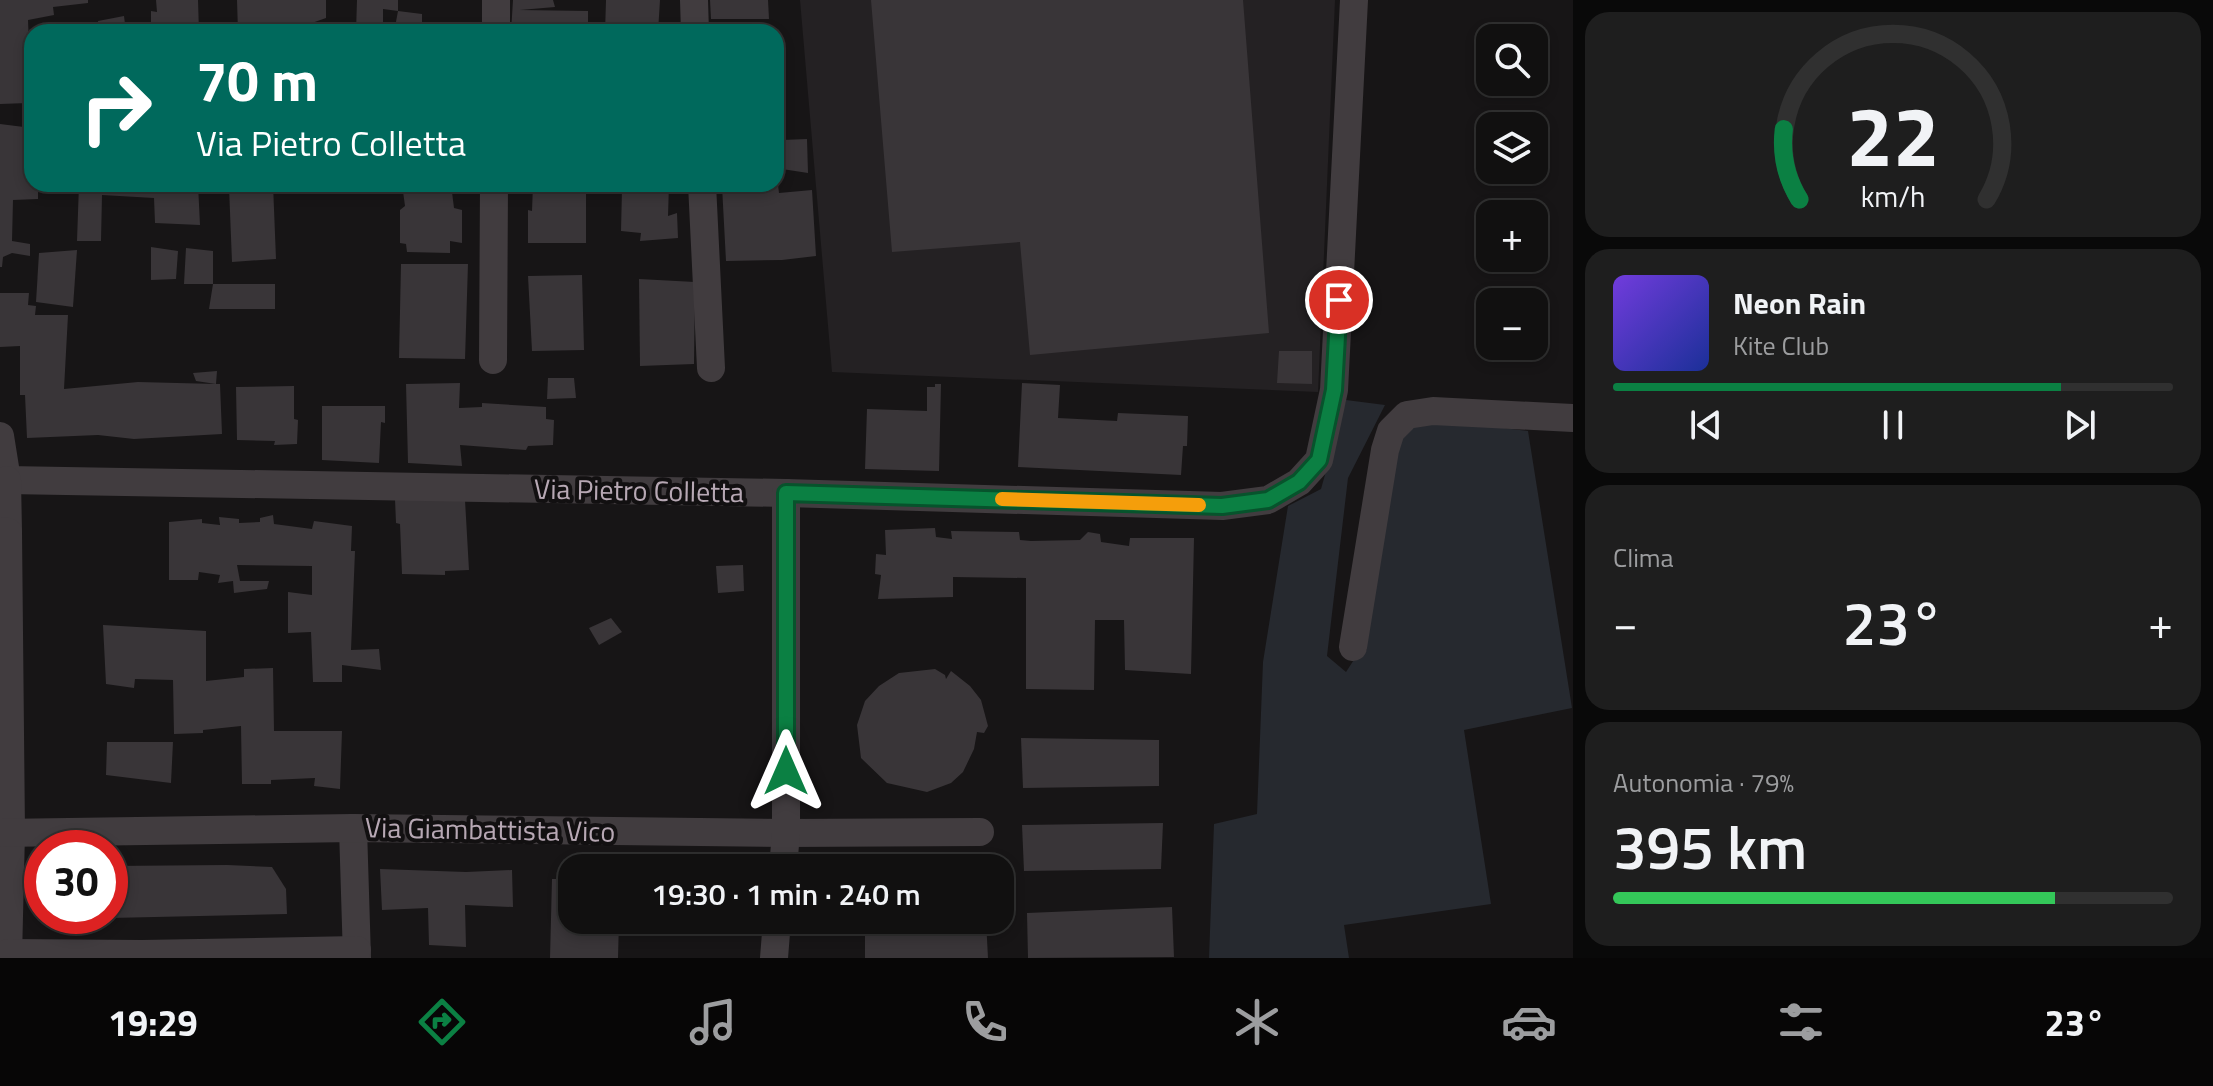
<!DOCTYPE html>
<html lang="it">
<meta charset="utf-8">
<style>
body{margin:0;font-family:"Titillium Web",sans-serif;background:#1e1e1e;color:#f1f3f6;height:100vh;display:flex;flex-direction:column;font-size:30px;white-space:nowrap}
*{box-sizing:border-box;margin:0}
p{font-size:26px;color:#9c9d9f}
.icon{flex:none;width:44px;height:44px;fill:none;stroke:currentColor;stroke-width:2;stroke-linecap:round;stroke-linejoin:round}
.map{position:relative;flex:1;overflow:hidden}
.drawer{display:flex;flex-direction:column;gap:12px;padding:12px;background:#090909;width:640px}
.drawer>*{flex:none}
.banner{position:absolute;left:24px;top:24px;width:760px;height:168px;border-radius:24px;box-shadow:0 4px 12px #0003,0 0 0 2px #303030;background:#00695c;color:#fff;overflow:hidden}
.fabs{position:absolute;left:1476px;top:24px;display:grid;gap:16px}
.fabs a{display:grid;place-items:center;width:72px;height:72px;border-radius:16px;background:#111010;box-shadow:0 4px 12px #0003,0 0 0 2px #303030;font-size:40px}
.speed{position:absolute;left:24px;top:830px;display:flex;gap:16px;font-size:40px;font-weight:700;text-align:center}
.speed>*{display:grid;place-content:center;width:104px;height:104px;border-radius:50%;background:#111010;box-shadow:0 4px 12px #0003,0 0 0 2px #303030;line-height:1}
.speed .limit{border:12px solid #d22;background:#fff;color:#111}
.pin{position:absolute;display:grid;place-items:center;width:68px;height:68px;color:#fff;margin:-34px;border:4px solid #fff;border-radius:50%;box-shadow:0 2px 8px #0007}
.me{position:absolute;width:88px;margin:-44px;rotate:0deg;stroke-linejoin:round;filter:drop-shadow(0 0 6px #0008)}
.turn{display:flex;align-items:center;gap:28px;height:168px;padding:0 40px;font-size:36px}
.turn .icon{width:104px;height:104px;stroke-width:2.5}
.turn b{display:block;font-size:56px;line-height:68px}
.big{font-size:60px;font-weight:600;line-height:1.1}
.drawer .card{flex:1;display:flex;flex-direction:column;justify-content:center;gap:12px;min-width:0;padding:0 28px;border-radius:24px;background:#1e1e1e}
.drawer .dial{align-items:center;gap:0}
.dial svg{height:208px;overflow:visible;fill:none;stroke:#303030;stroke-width:7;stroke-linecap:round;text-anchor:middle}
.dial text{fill:#f1f3f6;stroke:none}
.song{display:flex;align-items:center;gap:24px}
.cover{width:96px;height:96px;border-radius:12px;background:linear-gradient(135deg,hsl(260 70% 55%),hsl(230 70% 35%))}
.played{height:8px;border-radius:4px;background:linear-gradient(90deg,#0b8043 80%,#303030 80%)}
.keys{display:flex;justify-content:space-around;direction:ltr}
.heat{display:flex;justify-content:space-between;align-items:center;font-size:44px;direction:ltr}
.charge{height:12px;border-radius:6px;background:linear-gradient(90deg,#34c759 79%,#303030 0)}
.trip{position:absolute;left:558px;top:854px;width:456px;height:80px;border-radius:24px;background:#111010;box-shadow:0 4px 12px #0003,0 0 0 2px #303030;font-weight:600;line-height:80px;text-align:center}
.dock{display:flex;height:128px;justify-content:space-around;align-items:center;background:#070606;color:#9c9d9f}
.dock .icon{width:56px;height:56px}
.dock .current{color:#0b8043}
.dock b{font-size:36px;color:#f1f3f6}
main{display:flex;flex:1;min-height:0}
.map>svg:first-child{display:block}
</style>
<main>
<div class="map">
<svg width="1573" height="958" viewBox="0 0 1573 958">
<rect width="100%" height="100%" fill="#171516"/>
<path fill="#242123" d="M800,0H1335L1318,392L832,372Z"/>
<path fill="#26292f" d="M1346,400L1385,405L1348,478L1327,656L1346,672L1359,652L1367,650L1362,633L1401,430L1436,420L1528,431L1572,708L1464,730L1491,904L1344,925L1349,958H1209L1214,824L1257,814L1263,662L1288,506L1321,489Z"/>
<g fill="#393538">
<path d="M0,0H88V3L53,7L54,15L28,20L29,45H32V78H29L28,103L0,104Z"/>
<path d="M156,0H198L199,32H151V11L157,12Z"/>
<path d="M237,0H326V18L309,24L310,32H238Z"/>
<path d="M357,0H398V11L383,9V26L395,27L396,32H356Z"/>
<path d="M513,0H553L555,7L520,10L588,11V32H511Z"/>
<path d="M606,0H660L658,32H605Z"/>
<path d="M710,0H768L769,19H711Z"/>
<path d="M871,0H1243L1269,333L1030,355L1020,242L892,252Z"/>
<path d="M398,11L422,14V31L395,27Z"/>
<path d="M124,16L126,32H99L98,21Z"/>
<path d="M0,124L32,128V184H38V199L13,200L12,241L30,244V256L12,253L3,257L2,267H0Z"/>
<path d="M807,139L808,173L782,169V140Z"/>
<path d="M79,184H198L200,225L155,223L154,198L102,195L101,241H77Z"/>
<path d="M273,184L276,259L232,262L229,187Z"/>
<path d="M402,184H464V193L452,192L454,208L462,210V243L450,241V253L407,252L406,244L400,243V210L405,206Z"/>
<path d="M533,184H586V243H528V210L532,211Z"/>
<path d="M618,184H669L668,216L677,213L678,238L640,241L641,233L621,231L622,189H618Z"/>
<path d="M778,185L779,193L812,190L816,256L782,260L726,261L722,186Z"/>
<path d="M151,247L178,251L176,279L151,280Z"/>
<path d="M186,248L213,251V284H275V309H209L213,284H184Z"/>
<path d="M77,250L73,307L36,302L39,253Z"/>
<path d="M401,264H468L465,359L399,358Z"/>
<path d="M582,275L584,350L532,351L528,276Z"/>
<path d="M639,279L695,282L694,364L640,366Z"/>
<path d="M0,293H29L28,305L36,306L35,315H68L64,389L138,382L216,384L196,381L193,373L217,371L216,384H220L222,434L134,439L98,435L27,438L25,395H20V346L0,347Z"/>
<path d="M1279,351H1312V384L1277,383Z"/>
<path d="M548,378H574L576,398L547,399Z"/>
<path d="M460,383L459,408L482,407V403L546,407V419L554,420L553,445L528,446L526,450L460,445L462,466L408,463L406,384Z"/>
<path d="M1022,383L1060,385L1058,418L1117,421L1118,413L1188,416L1187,446H1183L1181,475L1018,467Z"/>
<path d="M935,384H941L939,471L865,469L867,409L927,411V387H935Z"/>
<path d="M294,386V419L298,420L297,444L274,445L275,441L237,440L236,387Z"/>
<path d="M322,406H385V423L381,422L379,463L322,460Z"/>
<path d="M395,499L465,500L469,570L445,571V575L402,574L400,524L396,523Z"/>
<path d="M273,515L274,524L312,529L314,521L352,526L351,551H355L351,650L379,649L381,670L342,665V682H313L311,632L288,633V592L312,595V566L237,565L240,581H269L267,589L234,593L233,581L218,583L220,575L199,572L198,580H169V522L202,519V523L220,525L219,517L239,519V523L260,522V518Z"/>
<path d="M935,528L936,537L952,539L951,531L1019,532L1020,540L1031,541L1080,540L1088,532L1100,534L1101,542L1129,546L1130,538H1194L1191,674L1125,670L1124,620H1095L1094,690L1026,689V578L953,577V597L878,599L881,575L875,574L876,554L886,555L885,530Z"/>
<path d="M743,565L744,591L718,593L716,566Z"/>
<path d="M611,618L622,632L599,645L589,628Z"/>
<path d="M103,625L206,631V681L244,677V669L273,668L274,731H342L340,789L314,786L315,778L271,780V784H242L241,726L203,730V733L174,734L173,680L135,679L134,688L106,684Z"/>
<path d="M935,669L945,675L946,679L951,671L970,686L981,700L988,726L984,733L977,732L974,749L963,772L951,783L927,792L887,783L861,758L857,725L865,701L879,686L899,673Z"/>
<path d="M1021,738L1159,740V786L1023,788Z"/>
<path d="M107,742H173L171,783L106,775Z"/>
<path d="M1163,823L1161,869L1024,871L1022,825Z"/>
<path d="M227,865L272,867L286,889L287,914L110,918V866Z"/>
<path d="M380,869L466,872L512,870L513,907L465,905L466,947L429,945L428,908L382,910Z"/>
<path d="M552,879H572V920H619L618,958H550Z"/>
<path d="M1172,907L1174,957L1028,958L1027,913Z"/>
<path d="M865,920H986L988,958H865Z"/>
</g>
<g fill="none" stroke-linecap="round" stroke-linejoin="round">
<g stroke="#413c3f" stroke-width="28">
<path d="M694,0L695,32"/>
<path d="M496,32V0"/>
<path d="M702,184L711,368"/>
<path d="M493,360L494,184"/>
<path d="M0,436L7,480L786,493L1222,506L1268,500L1299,482L1319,460L1334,390L1354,0"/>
<path d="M7,480L8,532"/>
<path d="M0,531L8,532L11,833L8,958"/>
<path d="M1353,647L1385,450L1391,431L1407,415L1433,411L1573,418"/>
<path d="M353,828L357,958"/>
<path d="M0,833L353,828L786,833L980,832"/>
<path d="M783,868L786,833V493"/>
<path d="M8,953L142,954L357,950"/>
<path d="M774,958L777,920"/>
</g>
</g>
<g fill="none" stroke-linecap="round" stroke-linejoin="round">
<g stroke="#07532c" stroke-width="20">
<path id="route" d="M786,771V493L1222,506L1268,500L1299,482L1319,460L1334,390L1339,300"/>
</g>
<use href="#route" stroke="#0b8043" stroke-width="14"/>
<path stroke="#f59e0b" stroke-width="14" d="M1002,499L1199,505"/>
</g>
<g text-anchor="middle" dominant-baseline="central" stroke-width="8" stroke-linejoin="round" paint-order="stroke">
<g font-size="28" fill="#b7a8b4" stroke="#121011">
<text transform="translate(639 490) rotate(1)">Via Pietro Colletta</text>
<text transform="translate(490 829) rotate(1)">Via Giambattista Vico</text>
</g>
</g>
</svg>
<div class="fabs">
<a><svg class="icon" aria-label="search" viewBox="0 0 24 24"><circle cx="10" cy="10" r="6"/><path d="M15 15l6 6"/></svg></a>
<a><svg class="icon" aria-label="layers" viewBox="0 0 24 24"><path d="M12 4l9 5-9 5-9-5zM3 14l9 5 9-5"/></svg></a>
<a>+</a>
<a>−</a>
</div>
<div class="speed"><div class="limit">30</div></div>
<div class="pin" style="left:1339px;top:300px;background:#d93025"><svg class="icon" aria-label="arrive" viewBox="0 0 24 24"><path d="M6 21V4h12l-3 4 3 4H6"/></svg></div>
<svg class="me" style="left:786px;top:771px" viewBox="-20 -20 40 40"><path d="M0-17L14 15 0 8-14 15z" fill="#0b8043" stroke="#fff" stroke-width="4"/></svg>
<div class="trip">19:30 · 1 min · 240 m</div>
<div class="banner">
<div class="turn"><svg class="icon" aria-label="right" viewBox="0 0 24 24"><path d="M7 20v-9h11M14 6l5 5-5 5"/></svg><div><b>70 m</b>Via Pietro Colletta</div></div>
</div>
</div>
<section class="drawer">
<div class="card dial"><svg viewBox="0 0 100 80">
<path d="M14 69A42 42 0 1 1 86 69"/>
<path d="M14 69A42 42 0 0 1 8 42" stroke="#0b8043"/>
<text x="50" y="56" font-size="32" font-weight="700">22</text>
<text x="50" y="72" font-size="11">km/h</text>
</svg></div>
<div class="card">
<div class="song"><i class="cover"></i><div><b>Neon Rain</b><p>Kite Club</p></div></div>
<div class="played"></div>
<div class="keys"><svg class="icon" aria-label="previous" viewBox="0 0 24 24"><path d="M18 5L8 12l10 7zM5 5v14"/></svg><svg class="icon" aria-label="pause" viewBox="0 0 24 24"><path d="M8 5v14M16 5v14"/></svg><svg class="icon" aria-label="next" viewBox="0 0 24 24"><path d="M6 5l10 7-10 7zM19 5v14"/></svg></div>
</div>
<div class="card"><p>Clima</p>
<div class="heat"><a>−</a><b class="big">23°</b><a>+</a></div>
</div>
<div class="card"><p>Autonomia · 79%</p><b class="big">395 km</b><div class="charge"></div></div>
</section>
</main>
<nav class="dock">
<b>19:29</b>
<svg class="icon current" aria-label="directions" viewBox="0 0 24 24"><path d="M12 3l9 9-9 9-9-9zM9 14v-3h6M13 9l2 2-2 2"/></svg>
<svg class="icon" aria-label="music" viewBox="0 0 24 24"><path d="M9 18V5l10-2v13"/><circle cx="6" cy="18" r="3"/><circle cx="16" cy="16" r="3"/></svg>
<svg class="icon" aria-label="phone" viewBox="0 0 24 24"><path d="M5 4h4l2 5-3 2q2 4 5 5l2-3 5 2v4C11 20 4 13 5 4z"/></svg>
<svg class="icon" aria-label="climate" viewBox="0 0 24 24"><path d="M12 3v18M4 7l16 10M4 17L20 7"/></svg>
<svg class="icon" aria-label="car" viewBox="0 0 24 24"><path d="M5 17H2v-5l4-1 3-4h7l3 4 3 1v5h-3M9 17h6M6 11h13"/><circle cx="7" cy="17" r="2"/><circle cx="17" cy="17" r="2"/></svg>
<svg class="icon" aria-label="filters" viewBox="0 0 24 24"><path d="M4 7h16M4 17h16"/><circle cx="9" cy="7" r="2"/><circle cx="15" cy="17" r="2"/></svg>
<b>23°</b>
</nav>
